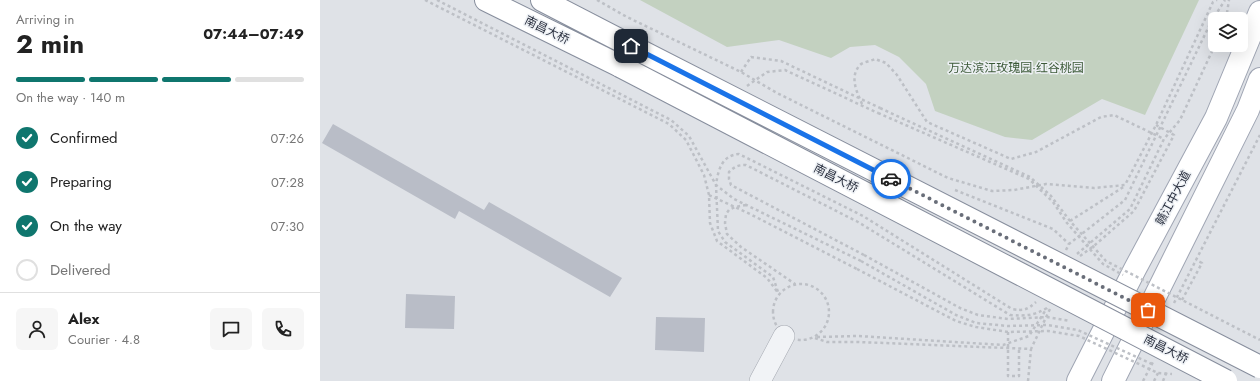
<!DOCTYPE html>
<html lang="en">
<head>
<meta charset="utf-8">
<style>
	body { margin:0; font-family:Jost,"Noto Sans SC",sans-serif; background:#f6f6f6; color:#222; height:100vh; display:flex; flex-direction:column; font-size:15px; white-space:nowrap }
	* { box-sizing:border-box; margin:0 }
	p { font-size:13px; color:#767676 }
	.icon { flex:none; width:22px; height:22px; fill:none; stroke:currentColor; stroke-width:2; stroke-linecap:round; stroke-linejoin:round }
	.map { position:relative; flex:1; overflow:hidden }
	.side { display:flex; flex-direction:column; background:#fff; width:320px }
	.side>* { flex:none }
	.buttons { position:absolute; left:888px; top:12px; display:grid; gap:8px }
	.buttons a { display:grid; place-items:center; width:40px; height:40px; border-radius:6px; background:#fff; box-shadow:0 4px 16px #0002; font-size:20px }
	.pin { position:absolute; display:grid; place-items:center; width:34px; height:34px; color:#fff; margin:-17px; border-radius:8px; box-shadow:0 2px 6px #0006 }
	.courier { position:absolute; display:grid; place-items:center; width:40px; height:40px; margin:-20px; border:3px solid #1a73e8; border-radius:50%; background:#fff; color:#222; box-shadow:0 1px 5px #0007 }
	.head em { font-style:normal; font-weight:700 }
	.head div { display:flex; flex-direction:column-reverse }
	.head { display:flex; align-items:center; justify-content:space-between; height:68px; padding:0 16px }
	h1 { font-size:26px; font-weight:700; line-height:30px }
	.bar { display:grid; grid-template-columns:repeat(4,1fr); gap:6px 4px; align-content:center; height:48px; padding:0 16px }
	.bar i { height:5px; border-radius:3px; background:#e0e0e0 }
	.bar .on { background:#0f766e }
	.bar p { grid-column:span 4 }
	.line { display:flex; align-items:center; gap:10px; padding:0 16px; border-top:1px solid #e0e0e0 }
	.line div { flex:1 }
	.round { display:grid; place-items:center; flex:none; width:42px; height:42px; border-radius:6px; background:#f6f6f6 }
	ol { padding:0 16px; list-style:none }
	li { display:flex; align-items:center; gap:12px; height:44px }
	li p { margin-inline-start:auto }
	li .icon { padding:4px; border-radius:50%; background:#0f766e; color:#fff; stroke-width:4 }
	li:last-child { color:#767676 }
	li i { width:22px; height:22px; border:2px solid #e0e0e0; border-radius:50% }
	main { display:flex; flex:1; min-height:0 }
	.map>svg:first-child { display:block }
	.green { fill:#c3d1c0 }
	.building { fill:#b9bdc7 }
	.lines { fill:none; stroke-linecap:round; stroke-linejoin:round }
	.minor-casing { stroke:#a5a9b1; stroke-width:22 }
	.major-casing { stroke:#9fa5b3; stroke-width:24 }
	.highway-casing { stroke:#878e9d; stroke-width:24 }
	.path { stroke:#bdc0c6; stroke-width:2.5; stroke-dasharray:3 3; stroke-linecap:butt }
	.minor { stroke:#f1f3f6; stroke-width:21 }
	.major { stroke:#fff; stroke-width:22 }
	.highway { stroke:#fff; stroke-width:22 }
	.highway-bridge-casing { stroke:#878e9d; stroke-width:24; stroke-linecap:butt }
	.path-bridge { stroke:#bdc0c6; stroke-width:2.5; stroke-dasharray:3 3; stroke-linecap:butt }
	.highway-bridge { stroke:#fff; stroke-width:22 }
	.done { stroke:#696e79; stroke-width:4; stroke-dasharray:0 7.2 }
	.route { stroke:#1a73e8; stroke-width:5 }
	.labels { text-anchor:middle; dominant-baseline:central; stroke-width:3; stroke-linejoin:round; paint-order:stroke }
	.street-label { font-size:12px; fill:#292f3e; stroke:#eef1f5 }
	.park-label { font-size:12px; fill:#3b5937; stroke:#eef1f5 }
</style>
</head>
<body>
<main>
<section class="side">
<div class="head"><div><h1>2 min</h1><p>Arriving in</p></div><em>07:44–07:49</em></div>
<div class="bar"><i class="on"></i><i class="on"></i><i class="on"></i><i></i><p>On the way · 140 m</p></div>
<ol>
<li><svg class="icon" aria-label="check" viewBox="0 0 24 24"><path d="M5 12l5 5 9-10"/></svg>Confirmed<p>07:26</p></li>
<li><svg class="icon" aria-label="check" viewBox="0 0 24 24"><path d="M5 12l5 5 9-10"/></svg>Preparing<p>07:28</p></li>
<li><svg class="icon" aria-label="check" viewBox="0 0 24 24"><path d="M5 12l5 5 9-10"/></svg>On the way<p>07:30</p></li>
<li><i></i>Delivered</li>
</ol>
<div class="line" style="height:72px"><a class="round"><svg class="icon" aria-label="person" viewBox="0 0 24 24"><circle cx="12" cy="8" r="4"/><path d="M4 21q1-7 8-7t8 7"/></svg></a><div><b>Alex</b><p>Courier · 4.8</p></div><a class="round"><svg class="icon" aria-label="chat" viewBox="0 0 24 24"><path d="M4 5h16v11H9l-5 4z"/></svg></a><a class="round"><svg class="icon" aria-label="phone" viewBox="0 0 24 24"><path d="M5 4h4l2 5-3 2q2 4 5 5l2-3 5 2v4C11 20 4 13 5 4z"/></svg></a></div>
</section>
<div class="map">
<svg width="940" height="381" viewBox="0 0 940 381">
	<rect width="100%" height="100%" fill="#dfe2e7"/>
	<path class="green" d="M320,0h559l-54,115 -43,-16 -70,41 -27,-3 -70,-26 -9,-27 -27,-27 -24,-12 -25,2 -19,11 -52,-18 -52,7z"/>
	<path class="building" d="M13,124l151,86 5,-8 133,76 -12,19 -151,-86 -4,8 -133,-76z
		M86,294l49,2 -1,33 -49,-1z
		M336,317l49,1 -1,34 -49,-2z"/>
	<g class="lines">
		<defs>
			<path id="minor" d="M440,381l24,-45"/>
			<path id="major" d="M758,381l57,-112 81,-151 44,-106
				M793,381l135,-271 12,-31"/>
			<path id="highway" d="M166,0l134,66
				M222,0l89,46"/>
		</defs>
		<use href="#minor" class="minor-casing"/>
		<use href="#major" class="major-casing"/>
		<use href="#highway" class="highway-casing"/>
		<path class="path" d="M105,0l244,124 17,16 18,35 5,20 1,28 7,18 50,37 12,16
			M117,0l234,120 18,16 27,49 2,46 7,11 48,35 5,15
			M277,0l30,17 114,55 36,21 171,85 44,13 22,-1 32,-6 48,4 31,-3 31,-60 57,-123 4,-2
			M906,19l3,-19
			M421,72l10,-15 30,4 99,47
			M427,86l20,-14 18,-2 93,43
			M542,104c-5,-12 -13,-27 -2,-39 3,-3 11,-4 15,-6l11,4 11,12 30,47 84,37 25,-7 65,-35 13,-2 50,24
			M635,190l98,39 16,15
			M389,195l43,20 105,54
			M426,205l-11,2 -6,3 -3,4 -1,9 2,11 14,13 54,37
			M750,221l55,-35
			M746,250l3,-6 56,-44 86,-178 14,-22
			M757,254l53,-45 34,-70 16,-19 35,-75
			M544,255l-133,-70 -2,-6v-7c6,-6 10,-7 17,-7l112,57 152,93c16,1 23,1 37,-7
			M760,256l15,-11 39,-34 40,-76 -18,-10
			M541,261l-127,-62 -18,-14c2,-15 6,-30 23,-31l124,62 149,93c12,2 15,1 24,-7
			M453 312a28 28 0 1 1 56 0a28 28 0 1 1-56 0Z
			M862,300l20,-37 -6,-3
			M854,303l86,-168
			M497,337l41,-1 145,9 26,-9 18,-28
			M495,338l12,4h32l172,7 19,-40
			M708,381l3,-32
			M823,381l10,-19
			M834,381l4,-8
			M843,381l4,-10"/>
		<use href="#minor" class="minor"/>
		<use href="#major" class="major"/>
		<use href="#highway" class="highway"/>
		<defs>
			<path id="highway-bridge" d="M311,46l629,321
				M300,66l606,315"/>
		</defs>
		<use href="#highway-bridge" class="highway-bridge-casing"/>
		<path class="path-bridge" d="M560,108l150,69 21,19 19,25 36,40 154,79
			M558,113l151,66 24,23 14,21 36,41 20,11
			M544,255l96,53 18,7 30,4 39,-2 23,4
			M541,261l95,54 20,8 32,3 39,-1 31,5 76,35
			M537,269l99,52 20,6 32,5 40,-1 31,5 79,37 14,1
			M688,332v44h11v-28"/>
		<use href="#highway-bridge" class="highway-bridge"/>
	</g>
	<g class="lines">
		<path class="done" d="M571,179l257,131"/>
		<path class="route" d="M311,46l260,133"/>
	</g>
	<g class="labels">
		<g class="street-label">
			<text transform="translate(227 30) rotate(26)">南昌大桥</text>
			<text transform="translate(516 178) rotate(27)">南昌大桥</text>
			<text transform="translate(853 198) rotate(-62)">赣江中大道</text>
			<text transform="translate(846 349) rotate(27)">南昌大桥</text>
		</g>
		<g class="park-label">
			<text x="696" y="68">万达滨江玫瑰园·红谷桃园</text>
		</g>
	</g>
</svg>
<div class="buttons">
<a><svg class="icon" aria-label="layers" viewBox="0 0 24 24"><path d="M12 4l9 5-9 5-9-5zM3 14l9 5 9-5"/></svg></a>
</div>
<div class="pin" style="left:828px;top:310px;background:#ea580c"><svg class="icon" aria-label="bag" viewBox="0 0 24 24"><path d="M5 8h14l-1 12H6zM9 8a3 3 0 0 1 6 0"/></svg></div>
<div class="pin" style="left:311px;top:46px;background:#1f2937"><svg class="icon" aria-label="home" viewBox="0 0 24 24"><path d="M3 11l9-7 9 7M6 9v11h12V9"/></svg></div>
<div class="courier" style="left:571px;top:179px"><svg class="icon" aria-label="car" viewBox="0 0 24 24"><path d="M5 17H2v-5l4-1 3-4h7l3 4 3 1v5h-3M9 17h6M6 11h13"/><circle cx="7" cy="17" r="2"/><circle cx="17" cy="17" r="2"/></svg></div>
</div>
</main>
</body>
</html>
